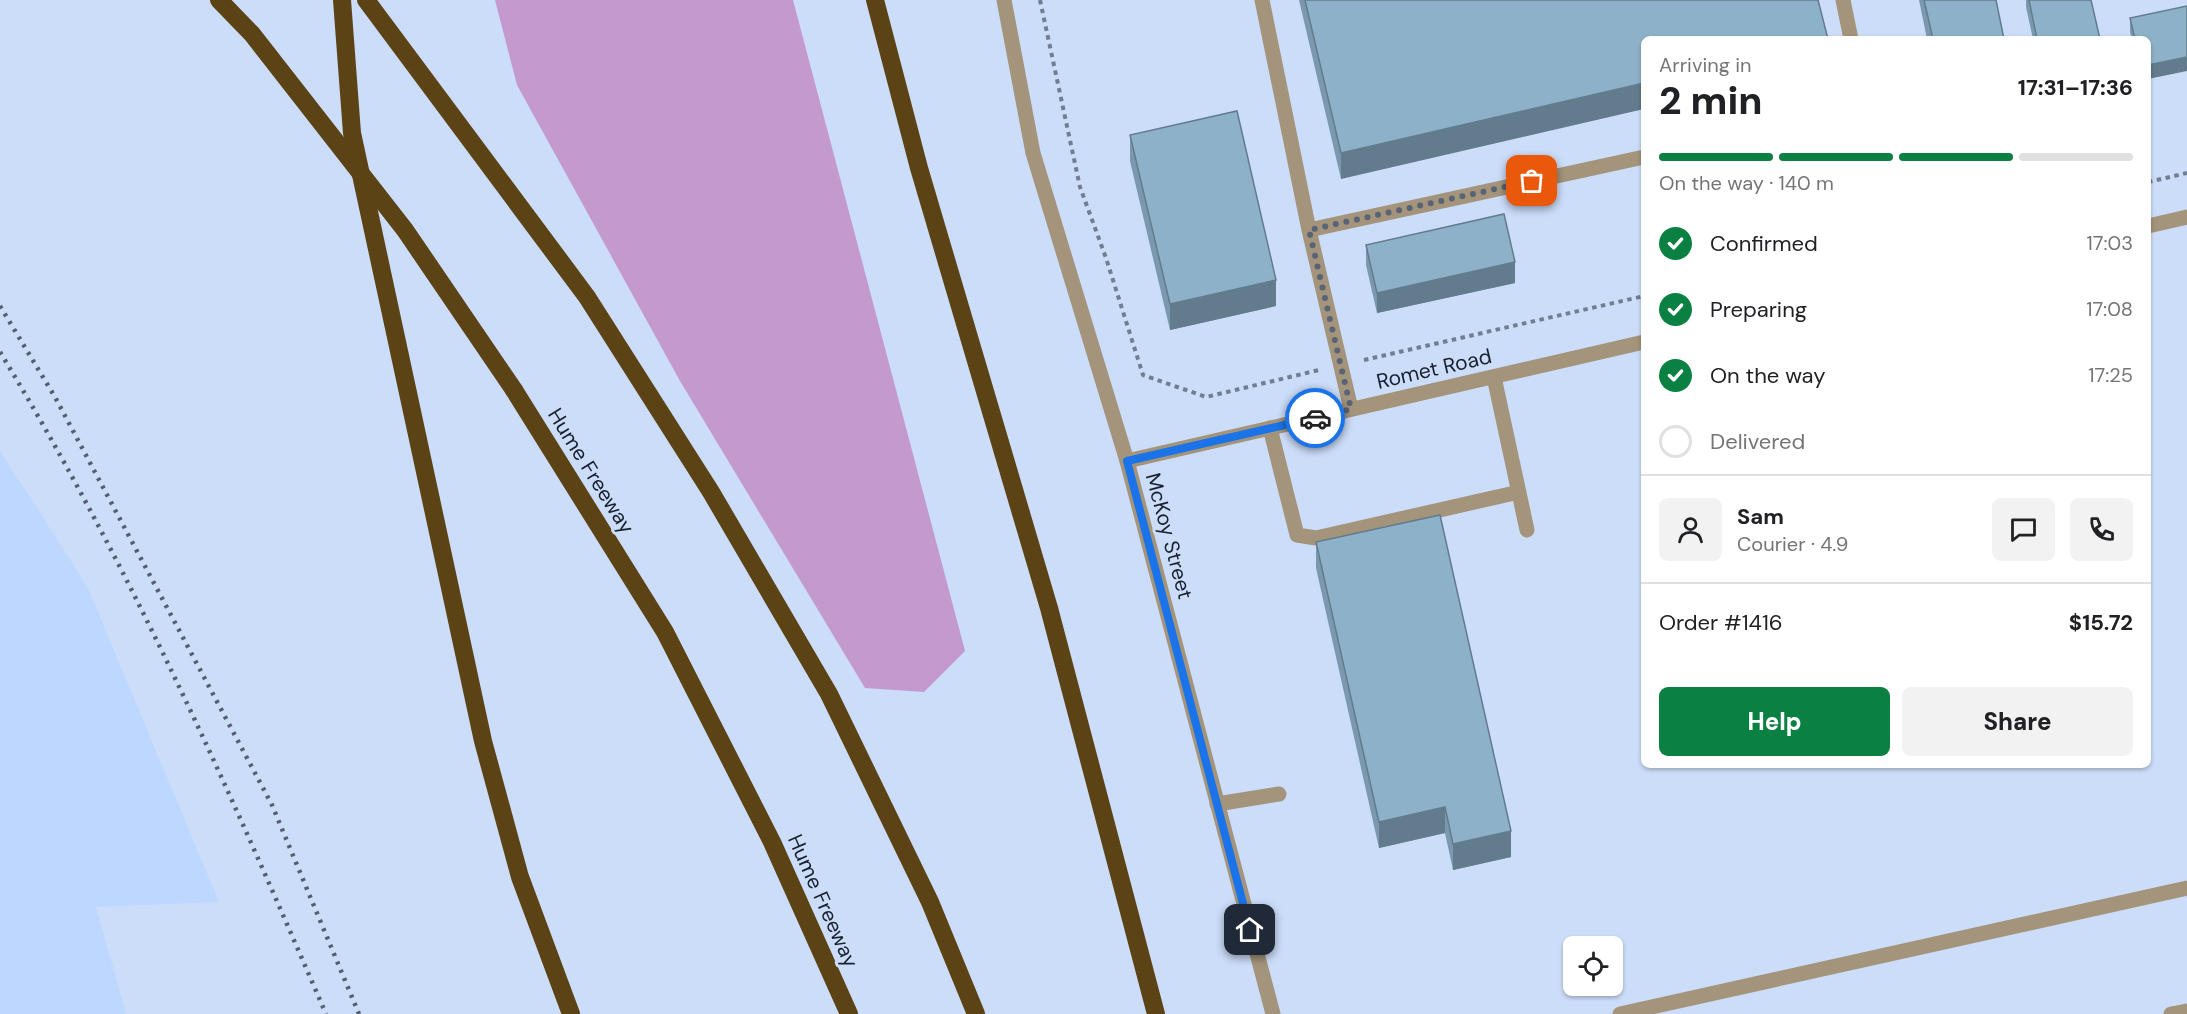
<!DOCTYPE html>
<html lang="en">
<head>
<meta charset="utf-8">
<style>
	body { margin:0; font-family:"DM Sans",sans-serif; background:#f2f2f2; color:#202124; height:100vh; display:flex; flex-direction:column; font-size:22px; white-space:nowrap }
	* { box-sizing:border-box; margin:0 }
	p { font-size:20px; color:#757577 }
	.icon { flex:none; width:33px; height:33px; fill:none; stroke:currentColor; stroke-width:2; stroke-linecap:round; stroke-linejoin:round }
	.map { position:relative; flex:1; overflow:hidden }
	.side { position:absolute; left:1641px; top:36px; width:510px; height:732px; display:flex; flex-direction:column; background:#fff; border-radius:9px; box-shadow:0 2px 4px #0004 }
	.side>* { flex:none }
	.controls { position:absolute; left:1563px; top:936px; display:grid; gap:12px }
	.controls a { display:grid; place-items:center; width:60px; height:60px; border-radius:9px; background:#fff; box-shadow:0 2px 4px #0004; font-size:30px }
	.pin { position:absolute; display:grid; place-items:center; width:51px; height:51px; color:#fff; margin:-26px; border-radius:12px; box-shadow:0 3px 9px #0006 }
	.courier { position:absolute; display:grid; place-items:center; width:60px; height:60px; margin:-30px; border:4px solid #1a73e8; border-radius:50%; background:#fff; color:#222; box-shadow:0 2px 8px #0007 }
	.overview em { font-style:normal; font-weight:800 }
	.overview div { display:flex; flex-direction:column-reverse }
	.overview { display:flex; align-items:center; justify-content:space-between; height:102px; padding:0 18px }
	h1 { font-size:39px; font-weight:800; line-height:45px }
	.bar { display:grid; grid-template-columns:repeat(4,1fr); gap:9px 6px; align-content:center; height:72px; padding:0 18px }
	.bar i { height:8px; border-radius:4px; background:#e0e0e0 }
	.bar .active { background:#0b8043 }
	.bar p { grid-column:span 4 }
	.line { display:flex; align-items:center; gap:15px; padding:0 18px; border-top:2px solid #e0e0e0 }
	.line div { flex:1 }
	.round { display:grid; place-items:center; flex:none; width:63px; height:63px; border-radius:9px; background:#f2f2f2 }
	ol { padding:0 18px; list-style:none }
	li { display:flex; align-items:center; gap:18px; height:66px }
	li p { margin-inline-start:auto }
	li .icon { padding:6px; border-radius:50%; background:#0b8043; color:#fff; stroke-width:4 }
	li:last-child { color:#757577 }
	li i { width:33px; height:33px; border:3px solid #e0e0e0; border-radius:50% }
	.cta { display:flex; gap:12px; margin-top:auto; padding:12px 18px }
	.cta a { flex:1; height:69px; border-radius:9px; background:#0b8043; color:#fff; font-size:24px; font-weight:800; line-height:69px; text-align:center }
	.cta a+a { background:#f2f2f2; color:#202124 }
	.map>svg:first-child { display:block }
	.built { fill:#bdd7ff }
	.forest { fill:#c399ce }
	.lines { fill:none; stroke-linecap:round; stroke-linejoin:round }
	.path { stroke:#717d91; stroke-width:4; stroke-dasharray:4.5 4.5; stroke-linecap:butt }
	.service { stroke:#a3947b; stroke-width:15 }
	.minor { stroke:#a3947b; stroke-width:15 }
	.tertiary { stroke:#a3947b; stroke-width:15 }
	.motorway { stroke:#5c4316; stroke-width:18 }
	.rail { stroke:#535e6f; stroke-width:4.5; stroke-dasharray:3 6; stroke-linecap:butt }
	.motorway-bridge { stroke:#5c4316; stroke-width:18 }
	.wall { fill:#7a98ae }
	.shaded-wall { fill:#637c8d }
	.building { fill:#8eb1ca; stroke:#637c8d; stroke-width:1.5 }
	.done { stroke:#586375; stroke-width:6; stroke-dasharray:0 10.8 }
	.route { stroke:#1a73e8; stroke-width:8 }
	.labels { text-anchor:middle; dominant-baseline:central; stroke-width:6; stroke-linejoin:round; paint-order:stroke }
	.street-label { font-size:21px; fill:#19212e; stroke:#ccddf9 }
</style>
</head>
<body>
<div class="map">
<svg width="2187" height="1014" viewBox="0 0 2187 1014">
	<rect width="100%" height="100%" fill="#ccddf9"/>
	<path class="built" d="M0,451l87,135 132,316 -123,5 30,107h-126z"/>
	<path class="forest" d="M495,0h298l172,651 -41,41 -59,-4 -185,-307 -163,-296z"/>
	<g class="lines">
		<path class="path" d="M1040,0l40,187 26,71 37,117 63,22 113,-27
			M2148,182l39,-9
			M1364,360l280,-64"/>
		<path class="service" d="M1262,0l47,230
			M1843,0l8,39
			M1494,377l33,153
			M1351,409l-42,-179 335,-73
			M1270,428l27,107 19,3 203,-46
			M1217,804l62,-10
			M1620,1014l567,-126
			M2171,1014l16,-3"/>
		<path class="minor" d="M2148,226l39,-9
			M1127,461l517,-119"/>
		<path class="tertiary" d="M1004,0l29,153 94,308 146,553"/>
		<path class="motorway" d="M342,0l10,133 131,608 37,136 51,137
			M366,0l221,297 124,195 118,202 101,208 46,112
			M875,0l44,168 130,440 107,406
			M514,390l151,242 107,210 77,172"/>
		<path class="rail" d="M0,306l55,91 217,408 87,209
			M0,352c128,210 229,437 326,662"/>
		<path class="motorway-bridge" d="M219,0l33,34 153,196 109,160"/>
	</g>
	<path class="wall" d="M1299,0h519l-477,179z
		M1919,0h77l8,39h-77z
		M2026,0h65l9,39h-67l-7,-32z
		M2130,18l18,21h-16l-2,-7z
		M1130,135l146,171 -106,24 -40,-169z
		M1366,245l149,38 -138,30 -11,-48z
		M1316,542l195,315 -58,13 -8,-37 -66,15 -63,-280z"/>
	<path class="shaded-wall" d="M2187,57v14l-39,8v-14z
		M1644,83v26l-303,70v-26z
		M1515,262v21l-138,30v-20z
		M1276,280v26l-106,24v-26z
		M1445,807v26l-66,15v-26z
		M1511,831v26l-58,13v-26z"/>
	<path class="building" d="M1305,0h513l10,39h-184v44l-303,70z
		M1924,0h72l8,39h-71z
		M2029,0h62l9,39h-63z
		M2187,6v51l-39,8v-26h-13l-5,-21z
		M1237,111l39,169 -106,24 -40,-169z
		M1504,214l11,48 -138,31 -11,-48z
		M1440,515l71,316 -58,13 -8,-37 -66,15 -63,-280z"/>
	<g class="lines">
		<path class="done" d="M1315,418l36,-9 -42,-179 223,-49"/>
		<path class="route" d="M1250,930l-123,-469 188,-43"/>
	</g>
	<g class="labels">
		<g class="street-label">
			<text transform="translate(1434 369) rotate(-13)">Romet Road</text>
			<text transform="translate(591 471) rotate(58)">Hume Freeway</text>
			<text transform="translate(1169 536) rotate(75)">McKoy Street</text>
			<text transform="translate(823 901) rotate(66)">Hume Freeway</text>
		</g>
	</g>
</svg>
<div class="controls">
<a><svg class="icon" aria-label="locate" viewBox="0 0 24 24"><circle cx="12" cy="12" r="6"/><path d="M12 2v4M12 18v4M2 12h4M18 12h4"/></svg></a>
</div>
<div class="pin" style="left:1532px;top:181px;background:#ea580c"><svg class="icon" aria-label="bag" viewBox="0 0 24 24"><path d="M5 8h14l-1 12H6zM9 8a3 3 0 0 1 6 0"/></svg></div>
<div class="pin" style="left:1250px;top:930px;background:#1f2937"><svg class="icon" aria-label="home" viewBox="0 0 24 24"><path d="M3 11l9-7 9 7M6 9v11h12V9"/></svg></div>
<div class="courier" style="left:1315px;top:418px"><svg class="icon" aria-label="car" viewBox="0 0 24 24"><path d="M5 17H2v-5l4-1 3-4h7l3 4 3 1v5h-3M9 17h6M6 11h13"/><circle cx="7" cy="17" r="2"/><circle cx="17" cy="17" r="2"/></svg></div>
<section class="side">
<div class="overview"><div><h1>2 min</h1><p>Arriving in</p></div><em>17:31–17:36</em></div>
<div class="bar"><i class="active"></i><i class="active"></i><i class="active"></i><i></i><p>On the way · 140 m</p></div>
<ol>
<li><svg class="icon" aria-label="check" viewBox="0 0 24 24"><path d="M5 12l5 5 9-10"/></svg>Confirmed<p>17:03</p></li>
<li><svg class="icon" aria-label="check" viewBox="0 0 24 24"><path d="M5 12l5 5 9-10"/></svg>Preparing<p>17:08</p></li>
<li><svg class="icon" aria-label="check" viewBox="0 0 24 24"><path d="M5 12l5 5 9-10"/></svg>On the way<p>17:25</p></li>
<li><i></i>Delivered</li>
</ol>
<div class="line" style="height:108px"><a class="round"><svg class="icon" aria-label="person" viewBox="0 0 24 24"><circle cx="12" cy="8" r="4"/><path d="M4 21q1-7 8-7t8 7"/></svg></a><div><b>Sam</b><p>Courier · 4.9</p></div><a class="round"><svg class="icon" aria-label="chat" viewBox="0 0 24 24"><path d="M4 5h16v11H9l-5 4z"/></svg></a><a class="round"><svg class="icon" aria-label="phone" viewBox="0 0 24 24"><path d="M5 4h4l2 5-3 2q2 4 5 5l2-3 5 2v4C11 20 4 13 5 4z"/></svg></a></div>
<div class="line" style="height:78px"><div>Order #1416</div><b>$15.72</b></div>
<div class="cta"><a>Help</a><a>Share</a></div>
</section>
</div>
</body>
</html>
